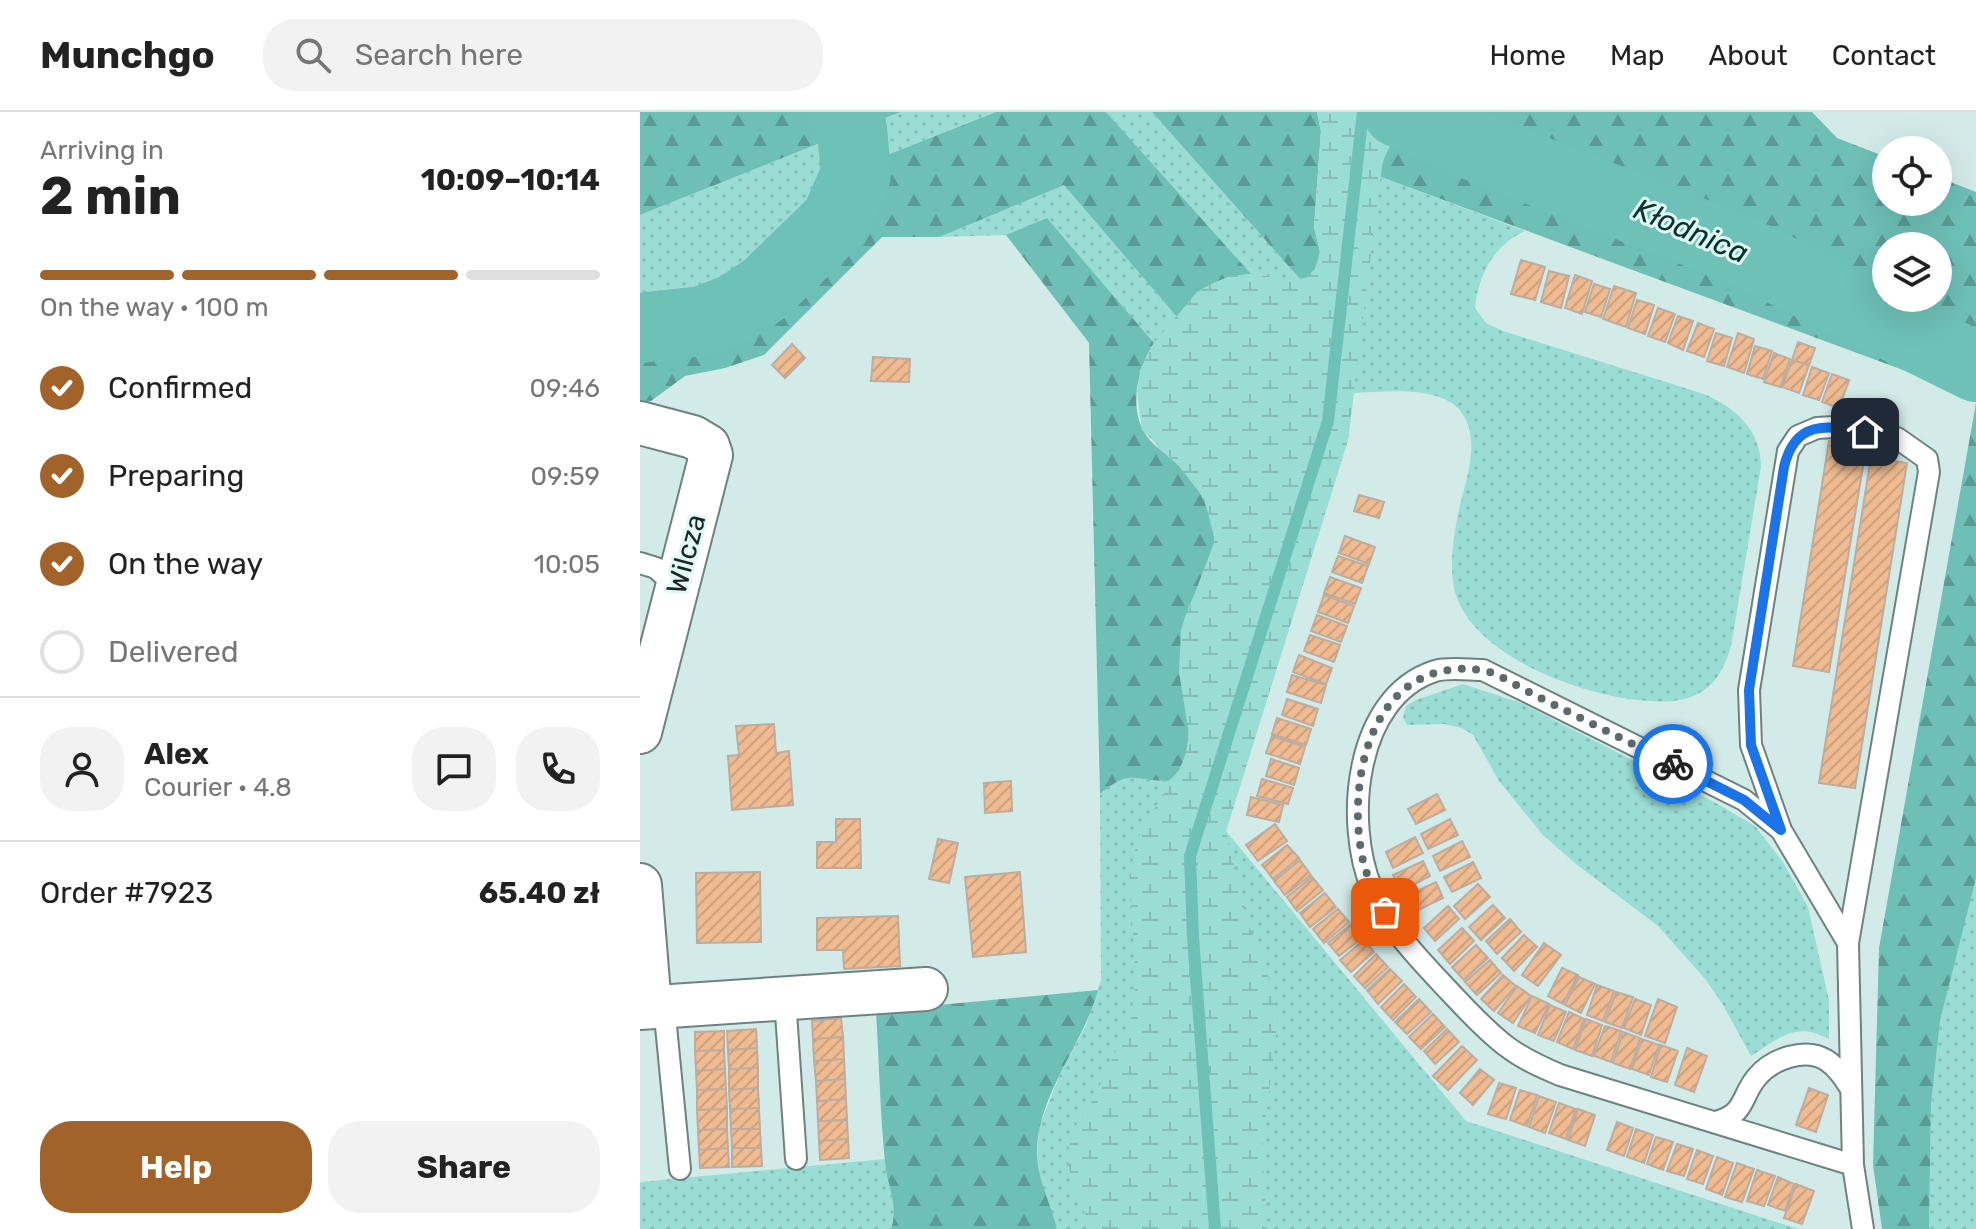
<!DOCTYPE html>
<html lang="en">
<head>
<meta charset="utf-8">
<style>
	body { margin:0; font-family:Rubik,sans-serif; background:#f2f2f2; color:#222; height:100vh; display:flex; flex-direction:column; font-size:30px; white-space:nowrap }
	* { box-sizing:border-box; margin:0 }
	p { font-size:26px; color:#767676 }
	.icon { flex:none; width:44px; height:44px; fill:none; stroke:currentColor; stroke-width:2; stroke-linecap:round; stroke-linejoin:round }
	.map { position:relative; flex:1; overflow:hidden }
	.sheet { display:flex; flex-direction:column; background:#fff; width:640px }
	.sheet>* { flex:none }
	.fabs { position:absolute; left:1232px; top:24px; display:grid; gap:16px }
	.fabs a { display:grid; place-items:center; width:80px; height:80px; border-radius:50%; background:#fff; box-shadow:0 8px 32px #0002; font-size:40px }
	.pin { position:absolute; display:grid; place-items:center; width:68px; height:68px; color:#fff; margin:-34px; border-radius:16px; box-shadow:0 4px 12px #0006 }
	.courier { position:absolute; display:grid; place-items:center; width:80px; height:80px; margin:-40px; border:6px solid #1a73e8; border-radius:50%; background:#fff; color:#222; box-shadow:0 2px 10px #0007 }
	.summary em { font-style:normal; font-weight:700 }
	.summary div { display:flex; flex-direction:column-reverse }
	.summary { display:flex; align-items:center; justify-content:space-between; height:136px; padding:0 40px }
	h1 { font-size:52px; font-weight:700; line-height:60px }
	.bar { display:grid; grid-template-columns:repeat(4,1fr); gap:12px 8px; align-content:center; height:96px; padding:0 40px }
	.bar i { height:10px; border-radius:6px; background:#e0e0e0 }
	.bar .current { background:#a2632b }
	.bar p { grid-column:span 4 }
	.line { display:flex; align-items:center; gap:20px; padding:0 40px; border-top:2px solid #e0e0e0 }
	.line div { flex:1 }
	.round { display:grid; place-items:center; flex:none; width:84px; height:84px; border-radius:32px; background:#f2f2f2 }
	ol { padding:0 40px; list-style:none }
	li { display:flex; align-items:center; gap:24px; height:88px }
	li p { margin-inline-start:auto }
	li .icon { padding:8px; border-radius:50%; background:#a2632b; color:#fff; stroke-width:4 }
	li:last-child { color:#767676 }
	li i { width:44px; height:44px; border:4px solid #e0e0e0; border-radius:50% }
	.primary-button { display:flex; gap:16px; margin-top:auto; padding:16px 40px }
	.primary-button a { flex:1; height:92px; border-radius:32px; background:#a2632b; color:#fff; font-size:32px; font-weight:700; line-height:92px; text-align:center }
	.primary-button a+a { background:#f2f2f2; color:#222 }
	header { display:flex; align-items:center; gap:48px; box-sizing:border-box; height:112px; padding:0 40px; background:#fff; border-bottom:2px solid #e0e0e0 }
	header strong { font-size:38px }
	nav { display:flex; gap:44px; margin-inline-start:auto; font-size:28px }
	.search { width:560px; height:72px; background:#f2f2f2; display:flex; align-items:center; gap:20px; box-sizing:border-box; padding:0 28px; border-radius:32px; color:#767676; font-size:30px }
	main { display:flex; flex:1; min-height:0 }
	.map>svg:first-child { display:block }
	.green { fill:url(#green-dots) }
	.forest { fill:url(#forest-firs); fill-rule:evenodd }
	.wetland { fill:url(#wetland-marsh) }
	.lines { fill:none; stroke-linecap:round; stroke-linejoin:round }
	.stream { stroke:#6ec1b7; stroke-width:12 }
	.river { stroke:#6ec1b7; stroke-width:70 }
	.building { fill:url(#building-hatch); stroke:#bdaca0; stroke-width:2 }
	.lane-casing { stroke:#6d837f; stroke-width:24 }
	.street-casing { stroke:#6d837f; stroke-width:46 }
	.lane { stroke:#fff; stroke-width:20 }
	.street { stroke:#fff; stroke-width:42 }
	.done { stroke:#5c6a69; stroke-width:8; stroke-dasharray:0 14.4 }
	.route { stroke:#1a73e8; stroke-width:10 }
	.labels { text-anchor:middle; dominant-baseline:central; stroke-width:6; stroke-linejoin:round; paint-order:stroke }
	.street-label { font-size:28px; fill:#1c2524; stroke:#e0f9f5 }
	.water-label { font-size:30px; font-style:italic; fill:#09332f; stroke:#e0f9f5 }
</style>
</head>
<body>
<header>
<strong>Munchgo</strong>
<div class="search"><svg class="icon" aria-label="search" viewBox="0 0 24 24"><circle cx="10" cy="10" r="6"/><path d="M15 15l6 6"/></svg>Search here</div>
<nav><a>Home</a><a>Map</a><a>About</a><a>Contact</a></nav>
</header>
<main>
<section class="sheet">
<div class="summary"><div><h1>2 min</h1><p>Arriving in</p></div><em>10:09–10:14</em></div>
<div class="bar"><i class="current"></i><i class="current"></i><i class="current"></i><i></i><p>On the way · 100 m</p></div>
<ol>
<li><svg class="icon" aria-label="check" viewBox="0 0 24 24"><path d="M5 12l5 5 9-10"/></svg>Confirmed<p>09:46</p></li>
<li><svg class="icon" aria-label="check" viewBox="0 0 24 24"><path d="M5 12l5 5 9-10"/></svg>Preparing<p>09:59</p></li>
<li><svg class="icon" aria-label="check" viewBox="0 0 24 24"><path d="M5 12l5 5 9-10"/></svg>On the way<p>10:05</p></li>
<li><i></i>Delivered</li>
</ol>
<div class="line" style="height:144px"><a class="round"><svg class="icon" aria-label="person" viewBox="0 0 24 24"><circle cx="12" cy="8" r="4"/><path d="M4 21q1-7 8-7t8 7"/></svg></a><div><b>Alex</b><p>Courier · 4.8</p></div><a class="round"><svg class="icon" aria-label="chat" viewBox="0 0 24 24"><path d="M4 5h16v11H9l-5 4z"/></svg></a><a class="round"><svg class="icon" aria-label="phone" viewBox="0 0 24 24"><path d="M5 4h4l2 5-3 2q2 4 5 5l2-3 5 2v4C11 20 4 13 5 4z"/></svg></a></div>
<div class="line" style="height:104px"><div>Order #7923</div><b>65.40 zł</b></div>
<div class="primary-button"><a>Help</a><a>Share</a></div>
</section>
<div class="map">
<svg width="1336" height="1117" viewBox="0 0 1336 1117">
	<defs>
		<pattern id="green-dots" width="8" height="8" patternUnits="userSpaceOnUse" patternTransform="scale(2)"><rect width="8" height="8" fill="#9addd4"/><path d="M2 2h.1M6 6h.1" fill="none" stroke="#84beb6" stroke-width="1.8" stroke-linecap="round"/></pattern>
		<pattern id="forest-firs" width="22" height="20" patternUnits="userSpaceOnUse" patternTransform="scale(2)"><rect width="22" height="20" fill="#6ec0b7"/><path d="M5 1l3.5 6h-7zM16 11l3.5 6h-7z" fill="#5a9c95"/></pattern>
		<pattern id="wetland-marsh" width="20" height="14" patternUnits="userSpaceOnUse" patternTransform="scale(2)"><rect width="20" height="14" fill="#9addd4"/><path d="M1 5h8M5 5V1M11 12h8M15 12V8" fill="none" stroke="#84beb6"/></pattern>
		<pattern id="building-hatch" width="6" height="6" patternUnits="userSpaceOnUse" patternTransform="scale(2)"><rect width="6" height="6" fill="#f0bb91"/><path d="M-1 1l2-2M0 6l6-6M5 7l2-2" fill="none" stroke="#cda17d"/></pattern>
	</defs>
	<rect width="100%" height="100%" fill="#d3ebe8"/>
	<path class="green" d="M261,0h95l-137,54 -3,-37z
		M466,0h46l148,167 88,-167 23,10 -9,9 -21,46 144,54c-32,15 -46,43 -50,77l11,15 17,8 201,63c32,14 57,36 57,73l-29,174c-7,32 -22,56 -59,60 -66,6 -210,-41 -220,-119 -3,-22 1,-50 6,-72 6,-29 20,-62 7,-90 -16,-37 -80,-28 -112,-27l-6,47 -122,391 240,290 332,108h-741l-15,-42 -5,-29 2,-31 22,-55 25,-47 15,-45 -1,-186c31,-26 32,-13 68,-13l-14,-438 -107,-125 -41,17 -67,2 121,-57 190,94z
		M210,19l3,43 -19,45 -71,69 -29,19 -32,11 -58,9 -4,-2v-110z
		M823,572l58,19 195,100 39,23 28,36 25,45 21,93v39c-34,-18 -49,-1 -78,17l-28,-51 -17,-25 -48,-54 -82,-62 -33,-29 -44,-54 -26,-46 -11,-7 -18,-4 -37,1 -4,-8 3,-11 10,-6z
		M1336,760v357h-47l2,-125 9,-83z
		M245,1047c3,25 14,44 6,70h-251v-47z"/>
	<path class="forest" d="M0,0h199l11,19 -210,84z
		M207,0h54l-45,17z
		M356,0h110l145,162c-38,3 -51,15 -73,44l-114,-133 -125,52h-57l-118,118 -39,13 -40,8 -34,25 -11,1v-70c26,5 71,-9 95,-20 28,-13 82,-65 101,-90 10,-12 23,-40 23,-56z
		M512,0h165l4,19 -7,96 6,25 -5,17 -9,9 -6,1z
		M767,0h405l25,26 49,19v45h52v-25l38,15v170l-229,-112 -262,-103zM1246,134h52v52h-52z
		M771,10l331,134 234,115v26l-595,-220c1,-25 13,-38 30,-55z
		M407,106l107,125c-15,23 -25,60 -11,87 7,14 23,24 34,34 20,19 36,47 37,75 2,26 -29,63 -32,91 -6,42 26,124 -14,151 -36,0 -37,-13 -68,13l-11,-451 -83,-108z
		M1336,291v475l-36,143 -9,83 -2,125h-47l-9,-64 6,-217z
		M458,878c-15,56 -63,107 -61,167 2,26 14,48 20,72h-166c8,-25 -4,-43 -6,-67 -5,-50 -6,-101 -9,-151z"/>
	<path class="wetland" d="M677,0h71l23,10 -23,24 -6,17 -34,277 -122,391 21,93 16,30 15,63 -16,133 5,79h-174l-22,-43 -3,-36 9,-26 16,-24 38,-82 4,-30v-23l-6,-86 8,-37 8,-20 33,-48 8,-21 3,-19 -10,-62 2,-42 34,-90 -11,-42 -26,-33 -36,-35 -5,-37 3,-23 14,-27 43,-51 14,-8 20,-8 20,-2 42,6 13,-2 9,-9 5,-17 -6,-25 7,-96z"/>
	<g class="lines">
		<path class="stream" d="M575,1117l-22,-292 -3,-81 138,-435 35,-309"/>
		<path class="river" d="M758,0l91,40 251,98 236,117
			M0,216l63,-7 31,-12 31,-20 71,-69 20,-46 -4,-45 -9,-17"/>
	</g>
	<path class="building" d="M881,148l24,7 -10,33 -24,-6z
		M909,159l20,5 -8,32 -20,-6z
		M935,163l17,6 -10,33 -17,-6z
		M954,172l16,5 -9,28 -16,-5z
		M974,174l22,7 -10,34 -23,-8z
		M997,188l17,5 -9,29 -17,-6z
		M1018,196l17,6 -10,28 -17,-6z
		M1038,204l15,5 -10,29 -15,-7z
		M1058,211l16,6 -10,28 -17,-6z
		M1076,221l16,5 -8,28 -17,-5z
		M1098,221l16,6 -10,34 -17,-6z
		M1158,230l17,6 -6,17 -17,-5z
		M152,232l13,14 -20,20 -13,-13z
		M1115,234l17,5 -9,28 -16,-5z
		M1134,241l16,6 -10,28 -16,-5z
		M233,245l37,2 -1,23 -38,-1z
		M1152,248l17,5 -10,28 -17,-6z
		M1172,255l17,6 -10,27 -16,-5z
		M1192,262l17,6 -10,28 -17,-6z
		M1189,329l37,7 -37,224 -36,-6z
		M1231,345l36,6 -52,325 -36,-5z
		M719,383l25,7 -5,16 -25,-7z
		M705,424l30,11 -6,17 -30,-11z
		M698,444l30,10 -6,17 -30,-11z
		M690,465l31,11 -6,16 -31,-11z
		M684,483l30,11 -6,17 -30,-11z
		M677,503l30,11 -6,16 -30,-11z
		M670,523l30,10 -6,17 -30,-11z
		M659,543l33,13 -6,16 -33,-12z
		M652,563l34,10 -5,18 -34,-11z
		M647,587l31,10 -5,17 -31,-11z
		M637,606l34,11 -5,16 -34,-11z
		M134,612l2,29 13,-2 4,54 -61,5 -4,-54 11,-1 -3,-29z
		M632,624l33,11 -5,17 -34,-11z
		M631,647l28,9 -5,17 -28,-9z
		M622,667l31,9 -5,16 -31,-8z
		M371,669l1,30 -27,2 -1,-30z
		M797,682l8,16 -29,14 -8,-15z
		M611,685l32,8 -4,17 -32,-7z
		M196,707h24l1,49h-44v-26h19z
		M810,707l8,16 -30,14 -7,-15z
		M635,712l12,17 -29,20 -12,-16z
		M775,725l8,16 -30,15 -7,-16z
		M298,727l20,4 -9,40 -20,-4z
		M822,729l8,16 -30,14 -7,-15z
		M647,733l12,13 -26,21 -11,-14z
		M660,748l11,15 -26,20 -11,-14z
		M783,749l7,15 -29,15 -8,-16z
		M833,750l8,16 -29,14 -8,-15z
		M120,760l1,70 -64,1 -1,-70z
		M380,760l6,80 -53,5 -8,-80z
		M672,765l11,13 -26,21 -10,-14z
		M796,770l7,16 -29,14 -8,-16z
		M838,772l12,13 -25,22 -11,-13z
		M685,781l11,14 -26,20 -10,-14z
		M853,793l12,13 -24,22 -12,-13z
		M808,794l11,13 -24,22 -11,-13z
		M698,797l11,13 -25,21 -11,-14z
		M258,804l2,50 -56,3 -1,-19h-26v-32z
		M870,807l11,13 -24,22 -11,-13z
		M711,812l11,14 -23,18 -11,-13z
		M822,816l12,13 -24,23 -12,-14z
		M884,823l13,12 -23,24 -12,-13z
		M724,828l10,12 -23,20 -11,-12z
		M904,831l17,12 -23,31 -16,-11z
		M836,833l12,13 -24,22 -12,-13z
		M736,842l12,13 -23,21 -11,-12z
		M850,848l11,13 -24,22 -12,-13z
		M922,856l16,7 -15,29 -15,-8z
		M750,857l12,12 -24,23 -11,-14z
		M863,863l13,11 -22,25 -13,-12z
		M939,865l16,7 -14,29 -16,-8z
		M764,872l12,13 -23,23 -12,-13z
		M957,873l17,6 -11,30 -16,-6z
		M877,874l14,10 -18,27 -15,-10z
		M976,880l17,5 -11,31 -17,-6z
		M892,884l17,8 -14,29 -17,-7z
		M779,887l12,13 -24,22 -12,-12z
		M995,887l16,6 -10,30 -17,-7z
		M1018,887l19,8 -12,36 -20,-7z
		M910,893l16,7 -12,29 -16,-6z
		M929,900l15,7 -11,30 -16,-7z
		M793,902l12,13 -24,22 -12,-12z
		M201,906l2,19 -30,2 -1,-18z
		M946,907l16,6 -10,31 -17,-6z
		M965,914l16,5 -10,31 -17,-6z
		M116,917l1,19 -29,2 -1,-19z
		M807,917l12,13 -24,22 -11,-13z
		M84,919v19l-29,1v-19z
		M983,920l17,6 -10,31 -17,-6z
		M203,925l1,22 -30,2 -1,-22z
		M1002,927l17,6 -10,30 -17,-6z
		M1021,933l17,6 -11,31 -16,-5z
		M822,934l15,14 -29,30 -15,-14z
		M117,936l1,20 -29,1 -1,-19z
		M1047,936l20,8 -13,36 -19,-7z
		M84,938l1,19 -29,2 -1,-20z
		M204,947l1,20 -29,2 -2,-20z
		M118,956v20l-29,2v-21z
		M85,957l1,20 -29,1 -1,-19z
		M840,957l14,11 -21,25 -13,-12z
		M205,967l1,20 -29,2 -1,-20z
		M859,971l17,5 -10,31 -18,-5z
		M118,976l1,20 -29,1 -1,-19z
		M1169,976l19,7 -12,37 -20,-7z
		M86,977l1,20 -30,1v-20z
		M880,978l17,5 -10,31 -17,-6z
		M899,984l17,6 -11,31 -16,-6z
		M206,987l1,21 -29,1 -1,-20z
		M919,991l17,6 -10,30 -17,-6z
		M119,996l1,21h-29l-1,-20z
		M87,997v20l-29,1 -1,-20z
		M938,997l17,6 -10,31 -17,-6z
		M207,1008l1,19 -29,2 -1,-20z
		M977,1010l16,6 -9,28 -17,-6z
		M87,1017l1,19 -29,2 -1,-20z
		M91,1017h29l1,19h-29z
		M996,1017l17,6 -9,28 -17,-6z
		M1016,1025l17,5 -10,28 -16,-6z
		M208,1027l1,19 -29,2 -1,-19z
		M1037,1032l16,5 -9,27 -17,-5z
		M88,1036l1,19 -29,1 -1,-18z
		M92,1036h29l1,18 -30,1z
		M1057,1038l16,6 -10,28 -16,-5z
		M1077,1045l16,6 -11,32 -16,-6z
		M1097,1051l17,6 -12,33 -17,-5z
		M1117,1058l18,6 -11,30 -17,-5z
		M1138,1065l16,7 -9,27 -17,-6z
		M1156,1072l18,7 -12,33 -18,-6z"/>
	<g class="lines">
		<defs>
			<path id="lane" d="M0,451l16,5 21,19
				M1141,718l-30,-85 -2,-55 39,-239 10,-15 19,-8 17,-1 63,11 30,21 2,13 -81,471 -67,-113 -37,-30 -261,-130c-14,0 -34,-3 -48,1 -81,26 -91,152 -63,218 18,41 47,70 77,102 18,19 36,39 57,55 17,13 35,21 54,29l293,90 10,64
				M1208,831l5,222
				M145,886l11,161
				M24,894l16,163
				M1076,1010c31,-9 24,-25 41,-45 15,-18 48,-30 69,-17 11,7 18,18 25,29"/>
			<path id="street" d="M0,311l53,14 15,9 3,9 -71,277
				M0,773l10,122
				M0,896l286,-19"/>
		</defs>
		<use href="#lane" class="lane-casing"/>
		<use href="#street" class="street-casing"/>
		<use href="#lane" class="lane"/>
		<use href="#street" class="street"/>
	</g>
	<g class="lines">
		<path class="done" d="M745,800c-10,-18 -19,-36 -23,-56 -16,-83 13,-200 119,-186 16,2 35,16 50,23 47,24 94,47 142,71"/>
		<path class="route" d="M1033,652l71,36 37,30 -30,-85 -2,-55 35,-223c11,-47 42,-42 81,-35"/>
	</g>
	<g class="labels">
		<g class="street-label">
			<text transform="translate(46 442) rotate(-75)">Wilcza</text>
		</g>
		<g class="water-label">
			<text transform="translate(1051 119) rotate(23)">Kłodnica</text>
		</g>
	</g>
</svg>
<div class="fabs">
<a><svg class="icon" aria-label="locate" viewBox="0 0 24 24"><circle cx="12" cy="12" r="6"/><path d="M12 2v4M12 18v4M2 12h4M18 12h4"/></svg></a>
<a><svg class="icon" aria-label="layers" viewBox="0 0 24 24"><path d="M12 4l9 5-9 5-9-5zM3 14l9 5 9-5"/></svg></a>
</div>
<div class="pin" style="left:745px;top:800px;background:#ea580c"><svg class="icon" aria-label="bag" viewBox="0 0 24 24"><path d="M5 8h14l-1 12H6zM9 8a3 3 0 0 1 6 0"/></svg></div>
<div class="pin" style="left:1225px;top:320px;background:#1f2937"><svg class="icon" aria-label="home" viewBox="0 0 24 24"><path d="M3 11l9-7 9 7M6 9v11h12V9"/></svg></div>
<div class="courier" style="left:1033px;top:652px"><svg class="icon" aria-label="bike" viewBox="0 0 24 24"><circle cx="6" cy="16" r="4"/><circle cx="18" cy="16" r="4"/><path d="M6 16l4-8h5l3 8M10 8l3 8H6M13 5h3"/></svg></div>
</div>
</main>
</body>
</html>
